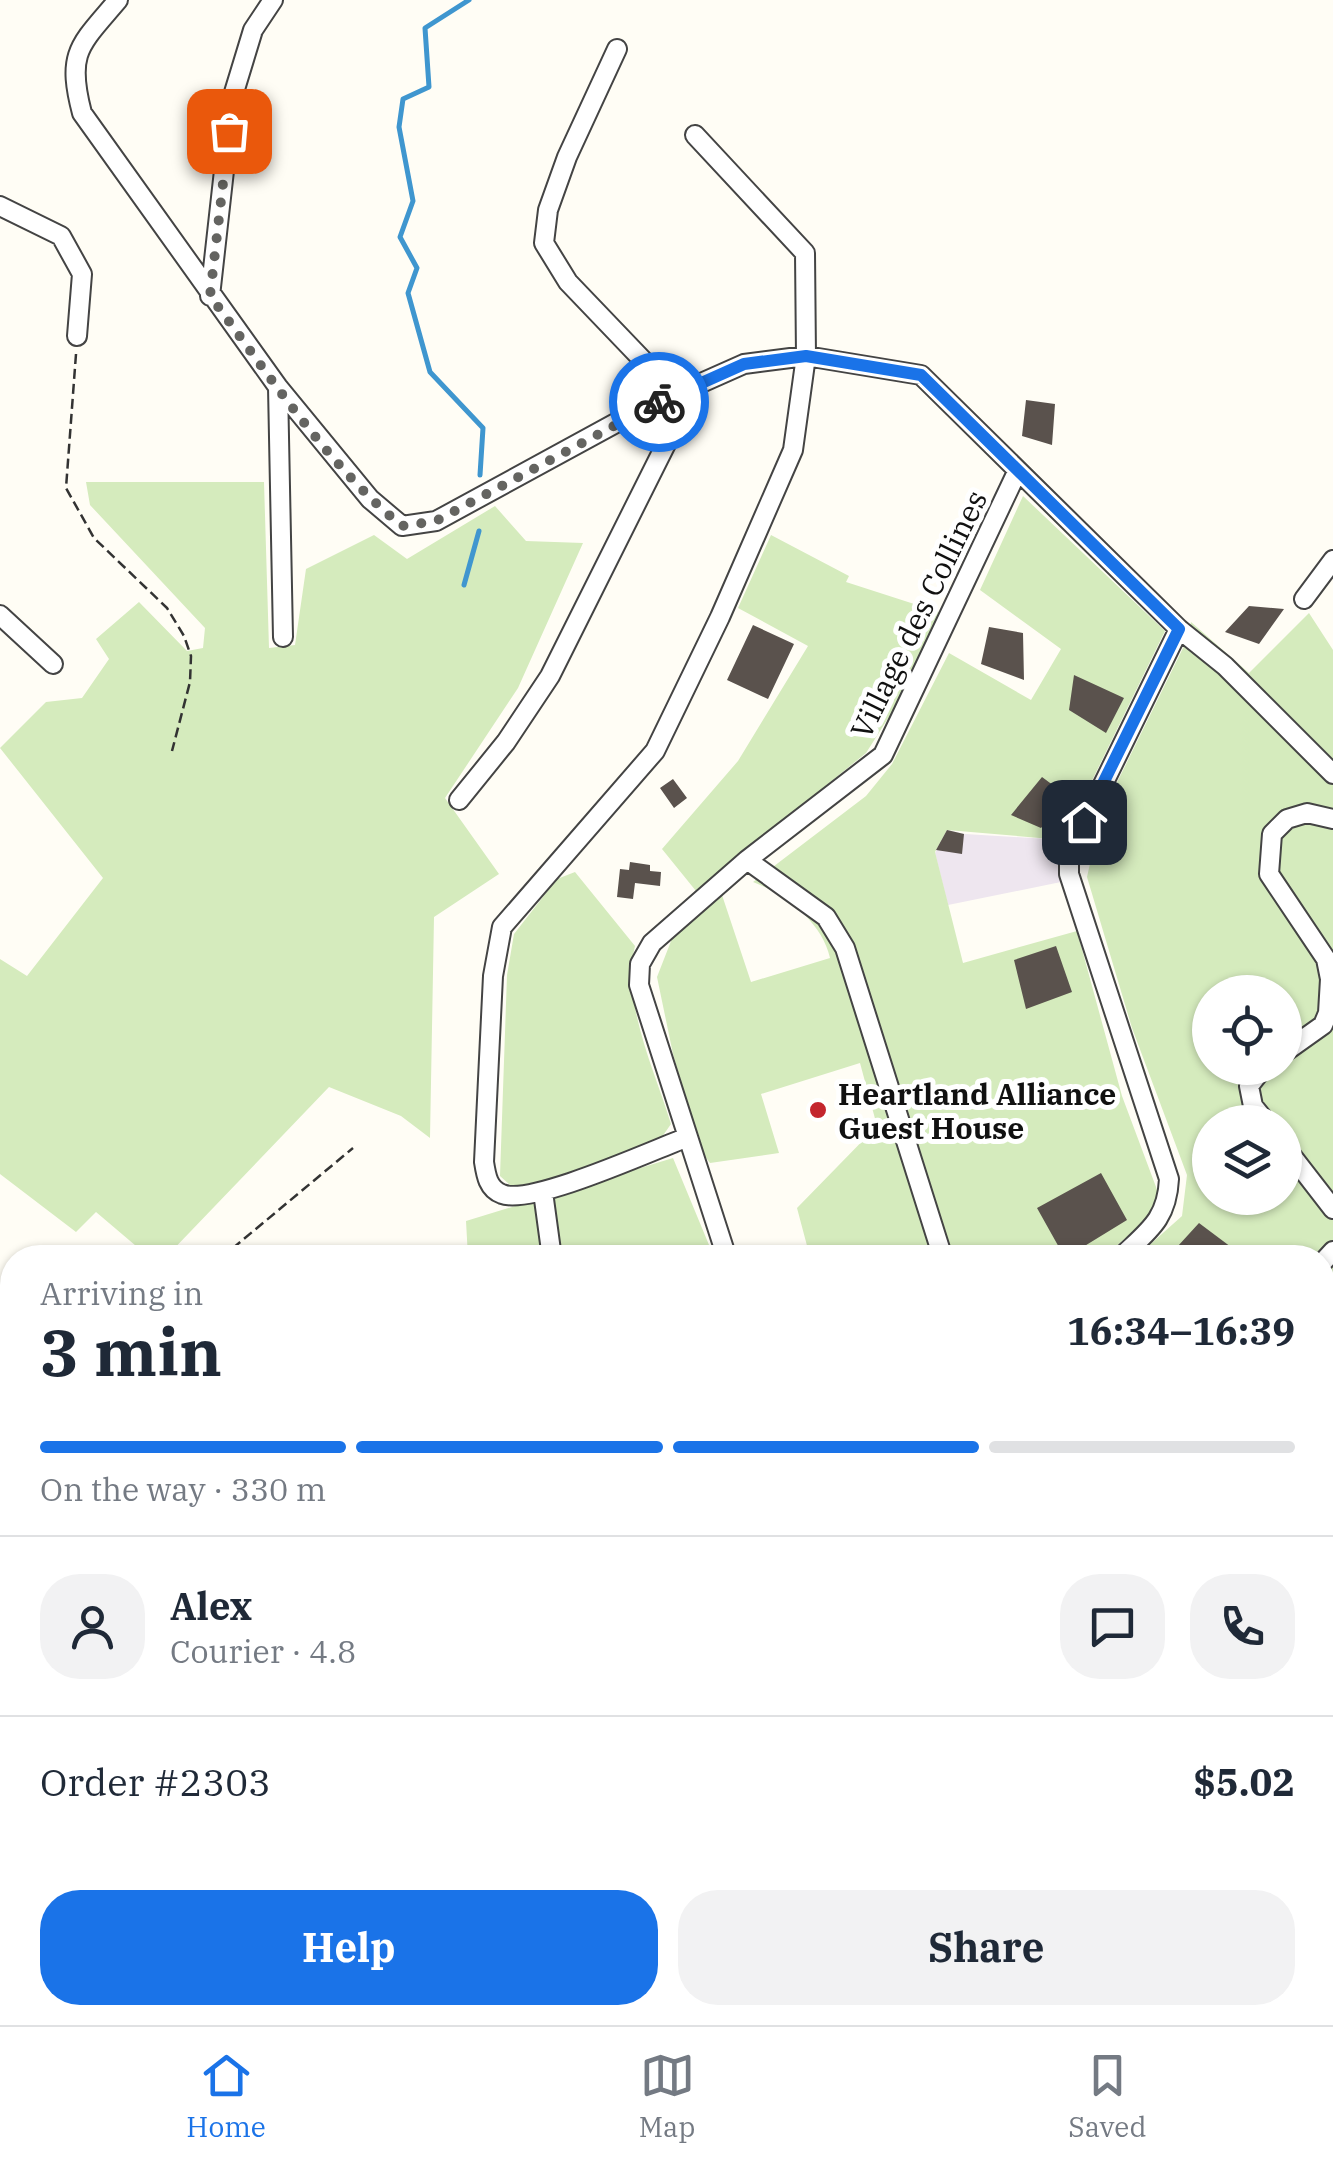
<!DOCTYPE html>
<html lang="en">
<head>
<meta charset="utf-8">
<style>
	body { margin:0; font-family:"IBM Plex Serif",serif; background:#f2f2f3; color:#1f2937; height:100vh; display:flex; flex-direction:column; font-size:38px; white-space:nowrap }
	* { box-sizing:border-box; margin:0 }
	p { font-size:32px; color:#747a83 }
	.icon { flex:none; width:55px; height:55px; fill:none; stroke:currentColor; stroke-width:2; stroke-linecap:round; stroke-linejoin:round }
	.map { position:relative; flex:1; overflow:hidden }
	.details { position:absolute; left:0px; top:1245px; width:1335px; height:780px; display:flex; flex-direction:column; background:#fff; border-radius:40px 40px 0 0; box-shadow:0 2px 8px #0004 }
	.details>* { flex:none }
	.tools { position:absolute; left:1192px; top:975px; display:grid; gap:20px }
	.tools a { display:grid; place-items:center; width:110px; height:110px; border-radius:50%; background:#fff; box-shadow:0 2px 8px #0004; font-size:50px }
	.pin { position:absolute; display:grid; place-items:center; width:85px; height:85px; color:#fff; margin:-42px; border-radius:20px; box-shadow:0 5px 15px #0006 }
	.courier { position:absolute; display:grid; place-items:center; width:100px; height:100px; margin:-50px; border:8px solid #1a73e8; border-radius:50%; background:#fff; color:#222; box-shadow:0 2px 12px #0007 }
	.summary em { font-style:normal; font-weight:700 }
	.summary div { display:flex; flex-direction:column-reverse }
	.summary { display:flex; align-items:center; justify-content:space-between; height:170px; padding:0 40px }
	h1 { font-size:65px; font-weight:700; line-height:75px }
	.bar { display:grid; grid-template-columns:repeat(4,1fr); gap:15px 10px; align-content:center; height:120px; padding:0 40px }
	.bar i { height:12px; border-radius:8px; background:#e0e1e3 }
	.bar .selected { background:#1a73e8 }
	.bar p { grid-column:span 4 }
	.line { display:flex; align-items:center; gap:25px; padding:0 40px; border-top:2px solid #e0e1e3 }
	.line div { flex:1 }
	.round { display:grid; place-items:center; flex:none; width:105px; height:105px; border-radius:40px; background:#f2f2f3 }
	.button { display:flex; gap:20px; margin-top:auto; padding:20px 40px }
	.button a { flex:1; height:115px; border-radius:40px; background:#1a73e8; color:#fff; font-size:40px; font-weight:700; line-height:115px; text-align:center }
	.button a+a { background:#f2f2f3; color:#1f2937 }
	.menu { display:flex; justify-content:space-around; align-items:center; height:140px; border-top:2px solid #e0e1e3; background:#fff; font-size:28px; color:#747a83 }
	.menu a { display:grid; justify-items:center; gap:5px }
	.menu .selected { color:#1a73e8 }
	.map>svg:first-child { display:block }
	.industrial { fill:#eee6ef }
	.green { fill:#d5ebbd; fill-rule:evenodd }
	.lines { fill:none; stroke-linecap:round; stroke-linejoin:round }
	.stream { stroke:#3f96cf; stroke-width:5 }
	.building { fill:#5a524d }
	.service-casing { stroke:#444; stroke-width:14 }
	.minor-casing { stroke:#444; stroke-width:22 }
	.path { stroke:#333; stroke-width:2.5; stroke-dasharray:10 5; stroke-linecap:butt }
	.service { stroke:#fff; stroke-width:9 }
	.minor { stroke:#fff; stroke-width:18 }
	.done { stroke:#646461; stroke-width:10; stroke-dasharray:0 18 }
	.route { stroke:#1a73e8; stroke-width:12 }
	.poi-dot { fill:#c4262e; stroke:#fff; stroke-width:4 }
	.labels { text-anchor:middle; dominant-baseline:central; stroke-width:10; stroke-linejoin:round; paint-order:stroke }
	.street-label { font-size:30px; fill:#111; stroke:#fff }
	.poi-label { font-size:30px; font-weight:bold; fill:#111; stroke:#fff; text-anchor:start }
</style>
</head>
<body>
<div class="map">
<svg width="1333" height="2025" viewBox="0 0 1333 2025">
	<rect width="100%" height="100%" fill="#fffdf5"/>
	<path class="industrial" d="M947,830l18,4 98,6 -2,42 -113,23 -13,-52z"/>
	<path class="green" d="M86,482h178l5,166 26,-3 11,-76 68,-34 33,24 88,-53 31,35 57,2 -65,145 -73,110 54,76 -65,43 -4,221 -29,-22 -72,-29 -163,170h-17l-53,-45 -20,20 -76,-58v-215l27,17 76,-98 -103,-130 46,-46 36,-4 27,-39 -13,-20 43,-37 48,49 16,-3 2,-20 -115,-123z
		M1023,496l142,135 -102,209 -116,-10 -12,22 28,111 114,-32 45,165 37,99 -5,18 -50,44h-294l-13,-49 80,-82 -17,-63 -99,31 18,59 -69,10 -10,-13 -27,-96 -16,-77 16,-41 47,-47 31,93 79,-24c-8,-36 -44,-63 -77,-76l113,-86 26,-32 57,-111 82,47 30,-51 -81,-59z
		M771,535l78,41 -3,6 93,30 -38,86 -35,55 -170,138 -34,-42 76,-88 70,-115 -70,-38z
		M1309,613l24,37v1045l-11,-1v-436l-186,-1 46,-41 5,-41 -55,-147 -45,-151 14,-62 83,-169 7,-24 58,51zM1210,992h75v76h-75zM1210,1122h75v76h-75z
		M575,872l60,74c-14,55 20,125 36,178l-14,20 -130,44 -17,-3 -10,-9 7,-201 7,-41 43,-55z
		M673,1158l41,99h-246l-2,-36z
		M0,1412l12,19v211l-12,4z"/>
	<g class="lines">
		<path class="stream" d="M469,0l-44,28 4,59 -26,12 -4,28 14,74 -13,36 17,31 -9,25 22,79 53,56 -3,47
			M464,585l15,-54
			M1322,1685l11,7
			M364,2012l1,13
			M288,2025l22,-13"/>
	</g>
	<path class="building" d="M1026,400l29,4 -3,41 -30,-9z
		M1249,606l35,3 -25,35 -34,-12z
		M753,625l41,19 -26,55 -41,-19z
		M989,627l34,6 1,47 -43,-16z
		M1074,675l50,23 -18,35 -37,-23z
		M1042,777l27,20 -28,31 -30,-13z
		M673,779l14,19 -13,10 -14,-20z
		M947,830l17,4 -2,20 -26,-4z
		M630,862l20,3v6l11,1 -1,14 -25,-3 -2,16 -16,-2 3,-28 9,1z
		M1056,946l16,46 -46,17 -12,-49z
		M1101,1173l26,47 -62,38 -28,-50z
		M1199,1223l32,24 -8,11h-56z"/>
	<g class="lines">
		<defs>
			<path id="service" d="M1322,1757l11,-5"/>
			<path id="minor" d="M118,0c-38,45 -52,52 -36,113l196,274 92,112 32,27 34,-5 200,-109 108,-48 62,-8 115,19 258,254 46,37 108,108
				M0,206l61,30 21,38 -5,62
				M210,296l22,-197 21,-69 20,-30
				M278,387l5,250
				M1304,599l29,-39
				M0,615l53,49
				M459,800l47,-58 44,-66 119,-238 3,-42 -13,-19 -91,-95 -24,-39 4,-33 19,-53 50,-108
				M747,860l79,57 19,31 98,310
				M1285,1052l38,-27 5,-12 2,-34 -4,-20 -57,-85 3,-40 15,-15 20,-6 26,6
				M1263,1068l-14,18 4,20 13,16
				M688,1137c-35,13 -157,69 -186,57 -14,-5 -16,-19 -18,-32l9,-186 9,-49 153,-176 65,-134 73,-167 13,-94 -1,-103 -110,-118
				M1285,1147l48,62
				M543,1192l9,66
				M727,1258l-88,-273 1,-21 12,-21 95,-83 136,-105 134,-283
				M1120,1258c28,-27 47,-38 49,-79l-100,-305v-20l110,-225
				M1322,1263l11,-12
				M0,1640l12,-2
				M0,1810l12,-4
				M566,2012l8,13
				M1169,2012l12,13
				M1319,2012l10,13
				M1213,2025l17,-13"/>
		</defs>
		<use href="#service" class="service-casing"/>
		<use href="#minor" class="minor-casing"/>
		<path class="path" d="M76,354l-10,134 28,50 73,70 17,28 7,20 -1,26 -18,69
			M221,1258l132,-110
			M1322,1623l11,8
			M745,2025l1,-5 13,-8"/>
		<use href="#service" class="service"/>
		<use href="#minor" class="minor"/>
	</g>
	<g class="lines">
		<path class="done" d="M229,131l-19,165c58,77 117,169 192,230l34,-5 223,-119"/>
		<path class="route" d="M659,402l85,-38 62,-8 115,19 258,254 -95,193"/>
	</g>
	<circle class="poi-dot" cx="818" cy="1110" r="10"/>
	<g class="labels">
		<g class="street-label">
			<text transform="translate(918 614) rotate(-64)">Village des Collines</text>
		</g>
		<g class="poi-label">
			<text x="838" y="1093">Heartland Alliance<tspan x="838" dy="34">Guest House</tspan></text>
		</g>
	</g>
</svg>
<div class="tools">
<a><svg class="icon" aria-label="locate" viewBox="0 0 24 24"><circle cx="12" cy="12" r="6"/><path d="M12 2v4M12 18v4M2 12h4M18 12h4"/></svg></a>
<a><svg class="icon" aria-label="layers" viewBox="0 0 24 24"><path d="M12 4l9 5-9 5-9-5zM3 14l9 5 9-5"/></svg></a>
</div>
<div class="pin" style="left:229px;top:131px;background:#ea580c"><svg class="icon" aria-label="bag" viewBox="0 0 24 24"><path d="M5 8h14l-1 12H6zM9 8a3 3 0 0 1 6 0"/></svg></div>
<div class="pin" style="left:1084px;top:822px;background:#1f2937"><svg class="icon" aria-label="home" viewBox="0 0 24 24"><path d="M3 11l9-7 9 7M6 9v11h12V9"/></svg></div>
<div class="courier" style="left:659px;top:402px"><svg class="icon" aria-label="bike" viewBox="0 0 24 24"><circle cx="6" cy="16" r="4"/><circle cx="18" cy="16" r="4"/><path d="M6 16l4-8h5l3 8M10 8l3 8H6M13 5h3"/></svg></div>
<section class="details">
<div class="summary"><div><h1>3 min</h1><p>Arriving in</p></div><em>16:34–16:39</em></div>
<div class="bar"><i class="selected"></i><i class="selected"></i><i class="selected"></i><i></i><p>On the way · 330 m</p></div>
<div class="line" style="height:180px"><a class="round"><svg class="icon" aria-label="person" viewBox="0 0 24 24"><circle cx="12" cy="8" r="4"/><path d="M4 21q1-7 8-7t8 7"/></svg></a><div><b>Alex</b><p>Courier · 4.8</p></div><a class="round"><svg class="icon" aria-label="chat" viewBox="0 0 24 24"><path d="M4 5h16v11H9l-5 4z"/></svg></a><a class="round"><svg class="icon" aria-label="phone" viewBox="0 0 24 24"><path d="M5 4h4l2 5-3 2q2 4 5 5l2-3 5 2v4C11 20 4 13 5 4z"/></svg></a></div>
<div class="line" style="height:130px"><div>Order #2303</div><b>$5.02</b></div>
<div class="button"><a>Help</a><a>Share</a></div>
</section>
</div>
<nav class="menu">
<a class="selected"><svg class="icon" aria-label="home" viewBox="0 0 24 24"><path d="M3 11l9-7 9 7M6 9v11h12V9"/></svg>Home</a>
<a><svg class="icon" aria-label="map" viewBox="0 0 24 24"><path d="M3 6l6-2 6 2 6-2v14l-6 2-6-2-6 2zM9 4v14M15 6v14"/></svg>Map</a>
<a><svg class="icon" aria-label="saved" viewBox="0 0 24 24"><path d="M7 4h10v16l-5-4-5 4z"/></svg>Saved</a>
</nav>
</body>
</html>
